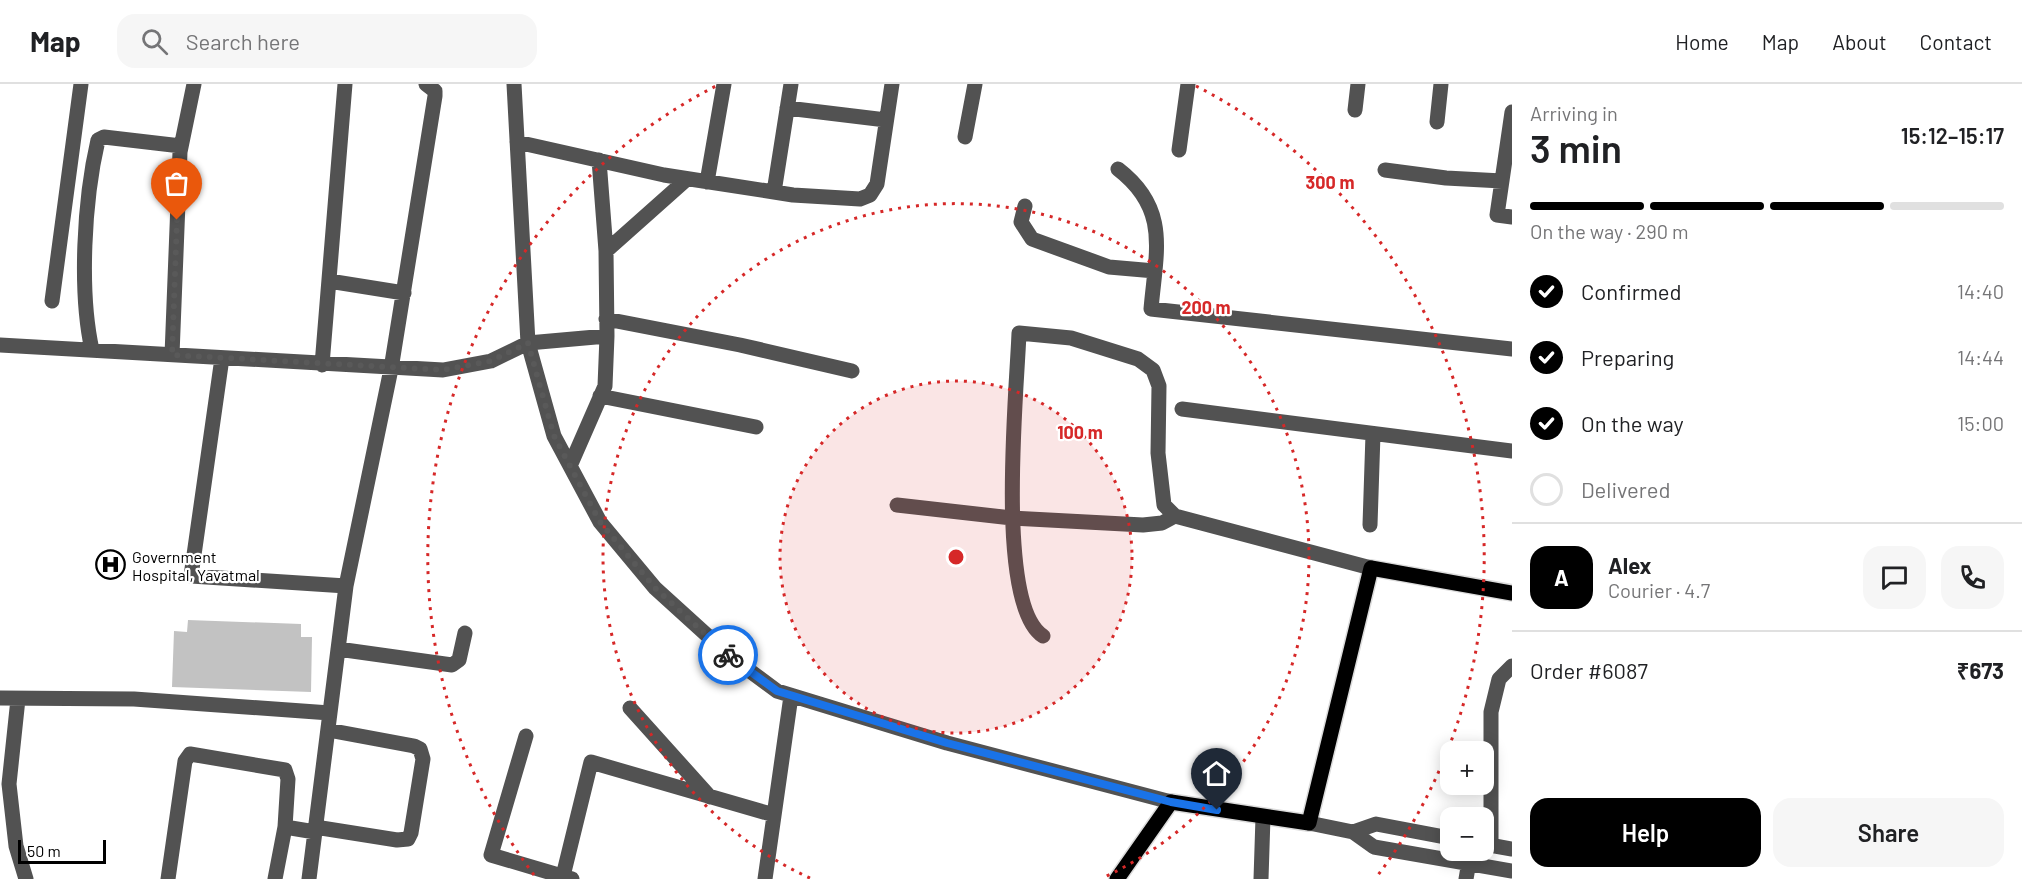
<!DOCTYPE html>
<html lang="en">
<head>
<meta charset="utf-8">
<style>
	body { margin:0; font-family:Barlow,sans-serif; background:#f6f6f6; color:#202124; height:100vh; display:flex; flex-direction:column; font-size:22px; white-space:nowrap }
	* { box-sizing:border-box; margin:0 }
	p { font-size:20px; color:#757577 }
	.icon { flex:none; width:33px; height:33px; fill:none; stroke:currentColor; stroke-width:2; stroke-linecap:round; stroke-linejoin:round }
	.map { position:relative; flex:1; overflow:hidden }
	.drawer { display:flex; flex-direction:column; background:#fff; width:510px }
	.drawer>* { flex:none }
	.tools { position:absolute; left:1440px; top:657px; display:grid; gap:12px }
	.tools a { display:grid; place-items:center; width:54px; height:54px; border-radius:12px; background:#fff; box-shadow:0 3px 15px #0003; font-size:30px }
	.scale { position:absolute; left:18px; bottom:15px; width:88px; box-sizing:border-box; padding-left:6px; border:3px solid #000; border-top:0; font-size:16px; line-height:21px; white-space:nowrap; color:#000; -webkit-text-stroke:4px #fff; paint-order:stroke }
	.pin { position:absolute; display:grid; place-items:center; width:51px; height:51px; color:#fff; margin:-62px -26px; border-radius:50% 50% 50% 0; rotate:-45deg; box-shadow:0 0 6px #0007 }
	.pin .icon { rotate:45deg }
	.courier { position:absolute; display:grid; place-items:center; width:60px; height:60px; margin:-30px; border:4px solid #1a73e8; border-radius:50%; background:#fff; color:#222; box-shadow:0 2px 8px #0007 }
	.head em { font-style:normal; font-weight:600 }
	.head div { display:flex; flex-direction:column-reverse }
	.head { display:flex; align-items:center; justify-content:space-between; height:102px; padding:0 18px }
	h1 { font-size:39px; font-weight:600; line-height:45px }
	.bar { display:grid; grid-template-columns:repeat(4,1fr); gap:9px 6px; align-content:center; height:72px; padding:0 18px }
	.bar i { height:8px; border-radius:4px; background:#e0e0e0 }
	.bar .active { background:#000 }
	.bar p { grid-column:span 4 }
	.line { display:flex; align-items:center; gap:15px; padding:0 18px; border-top:2px solid #e0e0e0 }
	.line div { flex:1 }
	.round { display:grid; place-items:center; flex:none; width:63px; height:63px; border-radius:18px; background:#f6f6f6 }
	ol { padding:0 18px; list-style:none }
	li { display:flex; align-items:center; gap:18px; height:66px }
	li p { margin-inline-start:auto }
	li .icon { padding:6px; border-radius:50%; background:#000; color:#fff; stroke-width:4 }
	li:last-child { color:#757577 }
	li i { width:33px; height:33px; border:3px solid #e0e0e0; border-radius:50% }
	.cta { display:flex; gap:12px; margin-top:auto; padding:12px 18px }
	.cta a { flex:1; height:69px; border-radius:18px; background:#000; color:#fff; font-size:24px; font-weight:600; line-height:69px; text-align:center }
	.cta a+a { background:#f6f6f6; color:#202124 }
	header { display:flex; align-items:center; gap:36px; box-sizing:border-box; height:84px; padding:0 30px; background:#fff; border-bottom:2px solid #e0e0e0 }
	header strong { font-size:28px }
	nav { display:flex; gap:33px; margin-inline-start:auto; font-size:21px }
	.search { width:420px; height:54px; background:#f6f6f6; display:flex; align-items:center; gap:15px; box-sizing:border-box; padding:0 21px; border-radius:18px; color:#757577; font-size:22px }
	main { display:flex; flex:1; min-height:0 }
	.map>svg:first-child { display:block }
	.building { fill:#c2c2c2 }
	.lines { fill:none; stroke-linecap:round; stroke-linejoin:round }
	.major-casing { stroke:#dbdbdb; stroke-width:18 }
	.minor { stroke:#525252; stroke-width:15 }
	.major { stroke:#000; stroke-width:15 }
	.done { stroke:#595959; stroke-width:6; stroke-dasharray:0 10.8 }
	.route { stroke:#1a73e8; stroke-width:8 }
	.ring { fill:none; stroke:#d62828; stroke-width:3; stroke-dasharray:3 6 }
	.labels { text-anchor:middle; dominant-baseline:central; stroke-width:4.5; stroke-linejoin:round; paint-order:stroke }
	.poi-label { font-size:16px; fill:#000; stroke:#fff; text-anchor:start }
	.centre { fill:#d62828; stroke:#fff; stroke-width:3 }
	.ring-label { font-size:18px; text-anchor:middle; font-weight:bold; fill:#d62828; stroke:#fff; stroke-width:4.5; stroke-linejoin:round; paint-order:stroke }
</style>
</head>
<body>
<header>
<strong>Map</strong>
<div class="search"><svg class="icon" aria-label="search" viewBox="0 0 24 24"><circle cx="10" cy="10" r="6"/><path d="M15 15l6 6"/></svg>Search here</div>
<nav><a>Home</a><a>Map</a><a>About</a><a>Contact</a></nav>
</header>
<main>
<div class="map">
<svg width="1512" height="795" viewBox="0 0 1512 795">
	<rect width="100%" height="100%" fill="#fff"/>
	<path class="building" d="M188,536l113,4v13h11l-1,55 -139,-5 2,-56 13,1z"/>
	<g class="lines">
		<defs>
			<path id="major" d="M1117,795l54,-77 138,21 62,-255 141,25"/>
		</defs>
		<use href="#major" class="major-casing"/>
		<path class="minor" d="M514,0l14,259 26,93 46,86 55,66 76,69 46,34 170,52 224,59
			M787,24l99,12
			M1355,26l3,-26
			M1512,28l-15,103 15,2
			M1437,38l4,-38
			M965,53l10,-53
			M517,58l147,33 129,20 67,4 10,-4 7,-11 15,-100
			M1179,66l9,-66
			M1118,85c52,40 38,82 33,140l361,40
			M1385,86l61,8 56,3
			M707,98l17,-98
			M774,108l17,-108
			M1025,122l-4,16 11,17 77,28 46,4
			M606,167l81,-72
			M329,197l75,12
			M52,217l29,-217
			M606,235l134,26 112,26
			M0,261l443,25 48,-9 37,-18 79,-7
			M92,266c-13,-59 -8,-150 6,-210l6,-3 77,9
			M172,271l8,-203 14,-68
			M222,274l-31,218 155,10
			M322,281l23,-281
			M600,312l156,31
			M1182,325l330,42
			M570,382l35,-80 2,-50 -1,-85 -7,-91
			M897,421l115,13 131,7 19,-2 13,-7
			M1370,441l3,-91
			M1043,552c-48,-31 -26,-246 -24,-303l52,5 67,21 15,11 6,16 -1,67 6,52 11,11 196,52
			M338,565l114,16 7,-5 6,-27
			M0,614l134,1 196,14
			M18,615l-9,85 7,62 10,33
			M630,624l80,89
			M526,652l-35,119 81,24
			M1309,739l44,9 21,15 138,24
			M315,743l82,13 11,-1 3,-6 12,-74 -3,-10 -6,-3 -86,-16
			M1353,748l23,-8 74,14
			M1484,760l28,5
			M1491,761v-133l8,-33 13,-13
			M563,792l28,-114 183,53
			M168,795l17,-118 5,-7 95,16 3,9 -3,48 30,5
			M275,795l10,-52
			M309,795l37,-293 45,-217 44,-273v-5l-9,-7
			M765,795l26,-183
			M1261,795l2,-62
			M1466,795l5,-29"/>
		<use href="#major" class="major"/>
	</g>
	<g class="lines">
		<path class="done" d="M177,136l-5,135 271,15 48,-9 37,-18 26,93 46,86 55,66 73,67"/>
		<path class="route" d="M728,571l49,36 170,52 224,59 46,8"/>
	</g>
	<circle cx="956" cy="473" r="176" fill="#d62828" fill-opacity=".12"/>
	<g class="ring">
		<circle cx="956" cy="473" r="176"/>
		<path d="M810 794A353 353 0 1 1 1102 794"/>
		<path d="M534 791A529 529 0 0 1 716 2M1196 2A529 529 0 0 1 1378 791"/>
	</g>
	<defs>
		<symbol id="hospital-ring" viewBox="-11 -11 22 22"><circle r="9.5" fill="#fff" stroke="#000" stroke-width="1.5"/><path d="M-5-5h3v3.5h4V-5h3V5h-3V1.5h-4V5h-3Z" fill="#000"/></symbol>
	</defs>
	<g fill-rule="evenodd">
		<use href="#hospital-ring" x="94" y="464" width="33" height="33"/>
	</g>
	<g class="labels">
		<g class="poi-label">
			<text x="132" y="472">Government<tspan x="132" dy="18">Hospital, Yavatmal</tspan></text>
		</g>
	</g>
	<circle cx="956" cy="473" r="9" class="centre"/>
	<g class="ring-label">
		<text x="1330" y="105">300 m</text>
		<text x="1206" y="230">200 m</text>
		<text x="1080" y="355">100 m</text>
	</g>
</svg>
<div class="tools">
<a>+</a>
<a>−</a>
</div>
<div class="scale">50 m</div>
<div class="pin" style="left:177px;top:136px;background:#ea580c"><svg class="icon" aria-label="bag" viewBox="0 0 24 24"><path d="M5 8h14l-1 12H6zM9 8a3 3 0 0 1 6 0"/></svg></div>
<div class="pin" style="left:1217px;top:726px;background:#1f2937"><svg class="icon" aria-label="home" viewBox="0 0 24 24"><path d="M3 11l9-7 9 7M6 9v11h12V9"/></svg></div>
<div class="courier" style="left:728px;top:571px"><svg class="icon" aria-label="bike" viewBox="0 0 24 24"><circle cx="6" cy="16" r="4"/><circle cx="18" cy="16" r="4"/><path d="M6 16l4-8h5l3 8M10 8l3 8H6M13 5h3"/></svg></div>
</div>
<section class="drawer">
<div class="head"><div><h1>3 min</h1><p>Arriving in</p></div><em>15:12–15:17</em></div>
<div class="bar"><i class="active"></i><i class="active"></i><i class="active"></i><i></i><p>On the way · 290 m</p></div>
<ol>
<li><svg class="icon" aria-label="check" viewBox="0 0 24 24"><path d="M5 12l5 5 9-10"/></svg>Confirmed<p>14:40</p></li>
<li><svg class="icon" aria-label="check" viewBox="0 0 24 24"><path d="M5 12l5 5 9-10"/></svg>Preparing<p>14:44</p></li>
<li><svg class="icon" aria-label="check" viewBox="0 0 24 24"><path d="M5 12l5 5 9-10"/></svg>On the way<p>15:00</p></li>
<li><i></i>Delivered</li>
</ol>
<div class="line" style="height:108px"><b class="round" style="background:#000;color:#fff">A</b><div><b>Alex</b><p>Courier · 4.7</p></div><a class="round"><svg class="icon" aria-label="chat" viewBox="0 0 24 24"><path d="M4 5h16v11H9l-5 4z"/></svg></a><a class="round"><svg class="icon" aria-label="phone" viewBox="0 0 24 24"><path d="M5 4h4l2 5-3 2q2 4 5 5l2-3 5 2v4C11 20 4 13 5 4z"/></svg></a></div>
<div class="line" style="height:78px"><div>Order #6087</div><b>₹673</b></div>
<div class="cta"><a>Help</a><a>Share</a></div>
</section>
</main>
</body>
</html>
